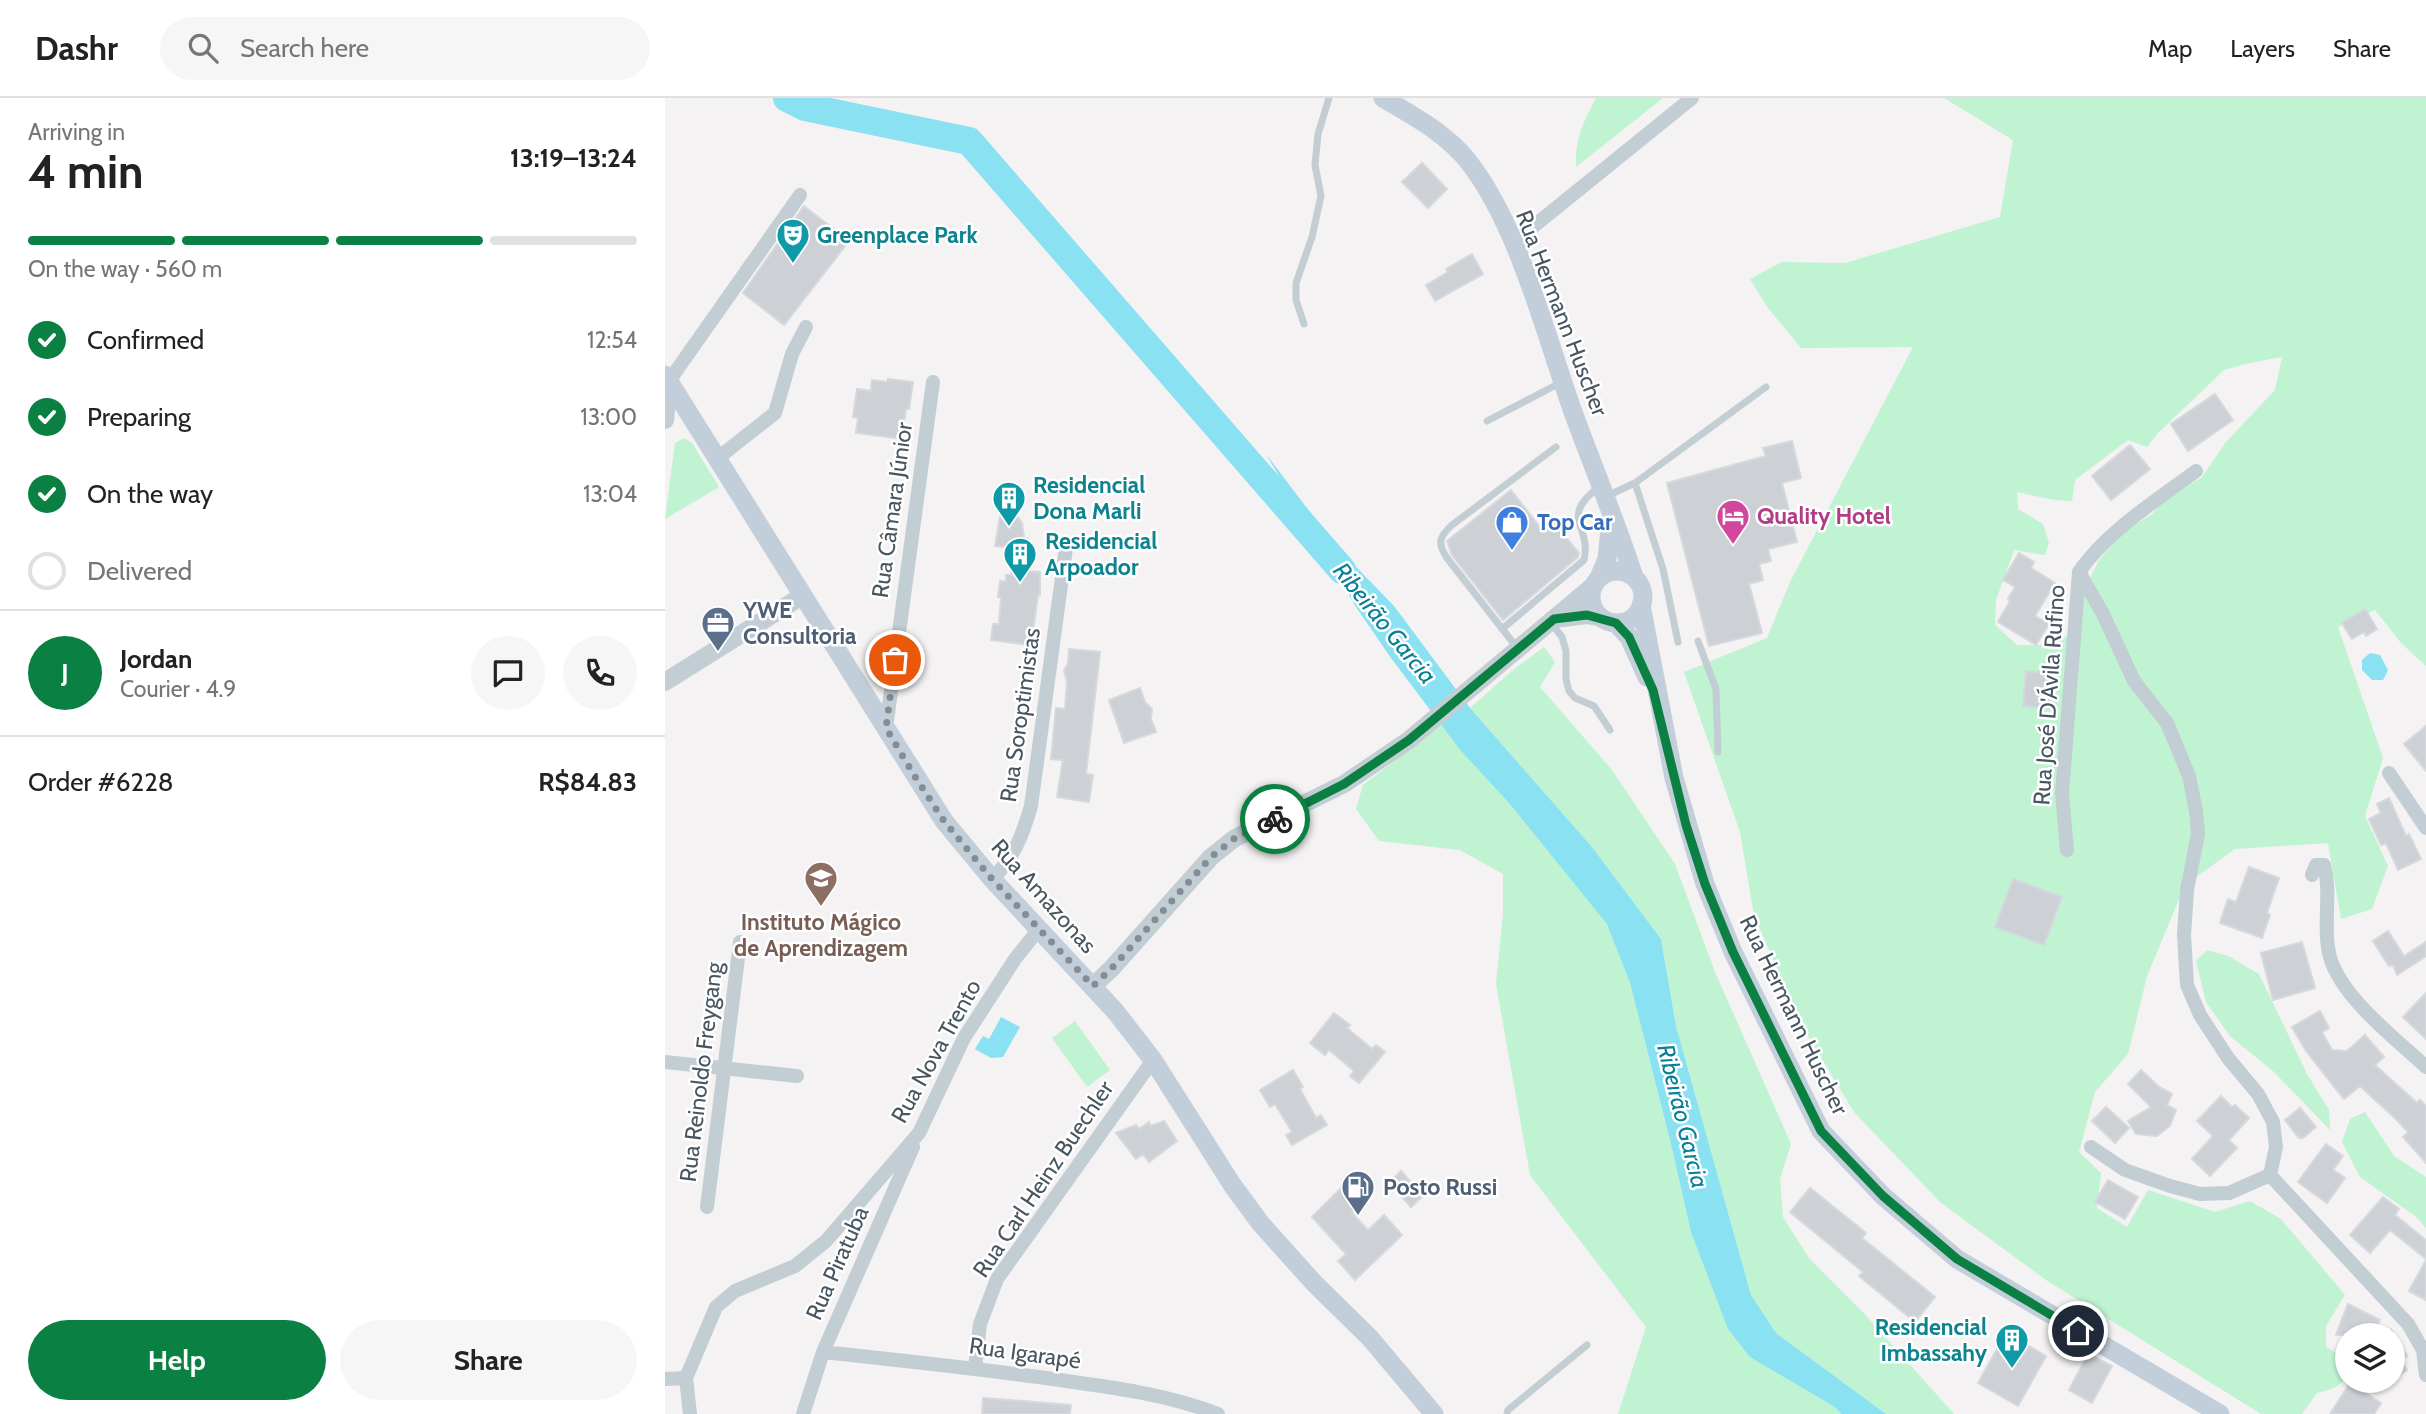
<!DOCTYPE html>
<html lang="en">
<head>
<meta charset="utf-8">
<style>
	body { margin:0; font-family:Cabin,sans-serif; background:#f6f6f6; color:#222; height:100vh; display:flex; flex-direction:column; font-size:26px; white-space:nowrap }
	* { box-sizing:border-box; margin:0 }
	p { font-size:23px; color:#767676 }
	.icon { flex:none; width:38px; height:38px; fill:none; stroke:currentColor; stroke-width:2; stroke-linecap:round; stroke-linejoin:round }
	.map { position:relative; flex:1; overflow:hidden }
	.sheet { display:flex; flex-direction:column; background:#fff; width:665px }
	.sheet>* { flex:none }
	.fabs { position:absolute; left:1670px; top:1225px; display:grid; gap:14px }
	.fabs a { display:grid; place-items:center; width:70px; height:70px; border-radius:50%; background:#fff; box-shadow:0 2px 5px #0004; font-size:35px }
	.pin { position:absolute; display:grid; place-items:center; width:60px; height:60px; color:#fff; margin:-30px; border:4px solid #fff; border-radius:50%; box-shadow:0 2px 7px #0007 }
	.courier { position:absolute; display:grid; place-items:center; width:70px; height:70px; margin:-35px; border:5px solid #0b8043; border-radius:50%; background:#fff; color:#222; box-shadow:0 2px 9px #0007 }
	.head em { font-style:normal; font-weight:700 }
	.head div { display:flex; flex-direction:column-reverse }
	.head { display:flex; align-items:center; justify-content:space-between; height:119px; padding:0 28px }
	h1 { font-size:46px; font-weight:700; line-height:52px }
	.bar { display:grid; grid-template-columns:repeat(4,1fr); gap:10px 7px; align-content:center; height:84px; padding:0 28px }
	.bar i { height:9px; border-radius:5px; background:#e0e0e0 }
	.bar .active { background:#0b8043 }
	.bar p { grid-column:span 4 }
	.line { display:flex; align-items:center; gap:18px; padding:0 28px; border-top:2px solid #e0e0e0 }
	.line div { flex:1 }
	.round { display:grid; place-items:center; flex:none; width:74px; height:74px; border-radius:37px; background:#f6f6f6 }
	ol { padding:0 28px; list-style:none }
	li { display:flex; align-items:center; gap:21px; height:77px }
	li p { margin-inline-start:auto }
	li .icon { padding:7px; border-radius:50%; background:#0b8043; color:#fff; stroke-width:4 }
	li:last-child { color:#767676 }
	li i { width:38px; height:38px; border:4px solid #e0e0e0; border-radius:50% }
	.action { display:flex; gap:14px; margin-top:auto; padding:14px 28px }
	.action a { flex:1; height:80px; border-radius:42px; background:#0b8043; color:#fff; font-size:28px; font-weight:700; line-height:80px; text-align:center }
	.action a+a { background:#f6f6f6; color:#222 }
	header { display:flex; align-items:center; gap:42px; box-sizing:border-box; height:98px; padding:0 35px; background:#fff; border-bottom:2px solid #e0e0e0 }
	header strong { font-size:33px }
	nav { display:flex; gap:38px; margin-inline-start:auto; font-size:24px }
	.search { width:490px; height:63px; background:#f6f6f6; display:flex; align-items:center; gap:18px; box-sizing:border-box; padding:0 24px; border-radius:38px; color:#767676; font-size:26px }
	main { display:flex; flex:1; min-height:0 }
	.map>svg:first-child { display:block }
	.green { fill:#bff3d1; fill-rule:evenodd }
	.water { fill:#8ae1f2 }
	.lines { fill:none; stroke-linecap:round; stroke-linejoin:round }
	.river { stroke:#8ae1f2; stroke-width:28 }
	.building { fill:#cdd1d6; stroke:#d5d8dd; stroke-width:2 }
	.service { stroke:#c2cdd4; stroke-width:7 }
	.minor { stroke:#c2cdd4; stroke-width:14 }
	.tertiary { stroke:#c2cdd4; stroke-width:18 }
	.secondary { stroke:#c2ced9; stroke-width:19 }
	.done { stroke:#848d94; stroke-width:7; stroke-dasharray:0 12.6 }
	.route { stroke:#0b8043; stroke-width:9 }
	.labels { text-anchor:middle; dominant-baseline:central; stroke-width:5; stroke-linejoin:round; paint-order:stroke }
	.culture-label { font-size:23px; font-weight:bold; fill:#0d838f; stroke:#fff; text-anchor:start }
	.street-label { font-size:23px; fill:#485661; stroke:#fff }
	.hotel-label { font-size:23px; font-weight:bold; fill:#b23c85; stroke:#fff; text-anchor:start }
	.shop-label { font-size:23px; font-weight:bold; fill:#366cbe; stroke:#fff; text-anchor:start }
	.service-label { font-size:23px; font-weight:bold; fill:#4e5e75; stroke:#fff; text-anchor:start }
	.education-label { font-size:23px; font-weight:bold; fill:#785e54; stroke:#fff }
	.water-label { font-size:24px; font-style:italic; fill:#077f97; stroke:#fff }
</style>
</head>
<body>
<header>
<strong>Dashr</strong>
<div class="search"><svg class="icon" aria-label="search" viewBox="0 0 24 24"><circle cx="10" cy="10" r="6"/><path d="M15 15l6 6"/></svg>Search here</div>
<nav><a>Map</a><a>Layers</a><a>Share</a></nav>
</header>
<main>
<section class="sheet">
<div class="head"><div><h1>4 min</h1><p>Arriving in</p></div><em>13:19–13:24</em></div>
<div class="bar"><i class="active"></i><i class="active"></i><i class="active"></i><i></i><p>On the way · 560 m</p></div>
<ol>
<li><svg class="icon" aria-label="check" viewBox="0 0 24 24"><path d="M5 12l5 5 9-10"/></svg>Confirmed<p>12:54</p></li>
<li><svg class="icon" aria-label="check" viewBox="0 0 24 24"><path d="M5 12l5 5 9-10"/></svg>Preparing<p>13:00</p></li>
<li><svg class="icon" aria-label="check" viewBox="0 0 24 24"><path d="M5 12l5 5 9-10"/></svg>On the way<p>13:04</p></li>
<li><i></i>Delivered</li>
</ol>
<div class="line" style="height:126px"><b class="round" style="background:#0b8043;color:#fff">J</b><div><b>Jordan</b><p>Courier · 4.9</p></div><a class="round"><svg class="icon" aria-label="chat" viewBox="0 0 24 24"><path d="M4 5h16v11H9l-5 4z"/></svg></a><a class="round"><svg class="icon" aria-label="phone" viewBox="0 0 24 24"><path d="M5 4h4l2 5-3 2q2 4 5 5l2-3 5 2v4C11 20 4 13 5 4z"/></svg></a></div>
<div class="line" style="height:91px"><div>Order #6228</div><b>R$84.83</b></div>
<div class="action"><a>Help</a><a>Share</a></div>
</section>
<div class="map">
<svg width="1761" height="1316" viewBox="0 0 1761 1316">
	<rect width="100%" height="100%" fill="#f4f2f2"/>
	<path class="green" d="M931,0h67l-87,69c-2,-27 8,-46 20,-69z
		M1279,0h482v568l-25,-23 -26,-33 -37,17 45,131 -18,58 23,50 -16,43 -31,10 -13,-76 -93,6 -50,36 -38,91 -19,78 -33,38 -16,60 22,21 -4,35 30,19 21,-37 67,22 35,-11 31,18 64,76 -19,31v21l21,12c0,26 -7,28 -30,34l-15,21h-41l-215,-134 -106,-78 -86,-90 -54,-89 -46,-108 -14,-83 -56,-160 83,-34 23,-56 123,-235 -112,1 -33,-40 -18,-29 32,-17 63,1 155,-46 13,-77zM1617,259l-7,33 -49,52 -24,35 -38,24 -13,14 -28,17 -24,28 -21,42 -2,30 -30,13h-29l-22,-20 1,-25 18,-50 31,5 4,-12 -6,-19 -25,-15 -1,-17 37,8 18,1 3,-21 53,-40 19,7 10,-13 67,-64 25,-7z
		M19,340l8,5 27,44 -54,32 10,-76z
		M879,549l11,15 -15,25 72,83 63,94 40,108 76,172 -11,35 3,38 26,41 51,51 94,105h-68l-110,-81 -25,-38 -75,-269 -15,-87 -69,-92 -122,-139 43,-38z
		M777,626l19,27 48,52 98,120 23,60 40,157 21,92 150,182h-223l28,-87 -116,-152 -34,-191 7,-71v-39l-43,-24 -81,-9 -23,-32 7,-24z
		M1542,852l21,6 31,18 48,100 22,36 1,20 -56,-58 -44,-36 -24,-34 -10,-41z
		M410,923l35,49 -23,17 -35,-49z
		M1700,1014l29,44 32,21v51l-11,-12 -55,-39 -18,-35 8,-23z"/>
	<path class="water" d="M601,356l68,90 60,62 76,102 122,139 69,92 15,87 75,269 25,38 110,81h-45l-6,-7 -85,-50 -22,-28 -37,-97 -21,-92 -40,-157 -23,-59 -98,-121 -48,-52 -70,-93 -35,-51z
		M1705,555l10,2 8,15 -5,10h-11l-10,-10v-10z
		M336,919l19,10 -17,30 -12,1 -16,-9 8,-13 6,3z"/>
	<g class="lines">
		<path class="river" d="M122,0l18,9 164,34 373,429"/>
	</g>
	<path class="building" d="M757,65l25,26 -19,19 -26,-26z
		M139,108l45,35 -65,84 -41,-32z
		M807,156l11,20 -48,27 -9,-16 22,-13 -2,-3z
		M223,281l25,3 -4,27h-3l-4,30 -46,-6 2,-15 -5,-1 4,-28 14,2 1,-11 16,2z
		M1550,296l18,26 -45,31 -17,-27z
		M1127,343l9,37 -19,5 15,59 -29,7 3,12 -12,3 4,16 -14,4 13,49 -53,13 -42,-163 99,-27 -3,-8z
		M1465,347l20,24 -39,31 -19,-24z
		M846,392l28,36 11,-8 29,35 -1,4 -75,63 -51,-65 -5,-14z
		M336,413l14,2 7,10 2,15 4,1 -3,32 15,1v23h-2l-7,50 -40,-5 2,-16h6l2,-27h-3l2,-16 6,1v-7h5l4,-27 -20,-2z
		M1354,455l15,9 -3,6 24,15 -20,33 14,8 -13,21 -38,-23 12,-21 -2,-2 7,-12 -12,-7z
		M1700,511l12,20 -11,7 -2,-4 -12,7 -10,-16z
		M404,551l31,3 -14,122 7,1 -4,27 -32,-5 6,-37 -12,-1 5,-51 9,1 2,-28 -3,-10 4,-8z
		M1361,573l29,3 -3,35 -29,-3z
		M475,590l5,14 7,7 -1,10 5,13 -32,11 -15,-43z
		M1761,628v45l-22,-27z
		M1724,700l17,38 3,-2 12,25 -23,11 -12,-27 -5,2 -12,-26 12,-6 -4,-9z
		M1584,769l30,11 -12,35 3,2 -8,23 -42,-15 8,-24 8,3z
		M1348,781l49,18 -18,48 -49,-18z
		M1723,833l16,25 22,-14v14l-29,19 -4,-10 -4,1 -16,-25z
		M1637,844l13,46 -42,12 -12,-47z
		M1761,895v46l-23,-22z
		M1655,913l9,17 -7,4 10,18 15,1 18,-16 19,22 -9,8 42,38 3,-3 6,6v57l-23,-26 5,-5 -11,-12 -37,-34 -16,13 -38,-48 -14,-24z
		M669,915l16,12 -3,3 25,21 4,-4 9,7 -26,31 -9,-7 4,-5 -25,-21 -4,5 -15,-12z
		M628,972l10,17 -3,2 16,29 5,-3 6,10 -35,20 -6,-10 6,-3 -17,-28 -5,3 -10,-17z
		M1476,972l17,16 14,8 -5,11 9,5 -6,16 -13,10 -21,-2 -8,-13 23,-14 -23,-23z
		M1556,998l11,11 3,-2 14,13 -20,22 8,8 -27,28 -18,-17 21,-23 -16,-15z
		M1441,1009l23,21 -14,15 -23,-22z
		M1635,1010l16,19 -13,11h-4l-14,-18z
		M499,1023l13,20 -28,21 -6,-8 -7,5 -20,-26 20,-8 3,4 10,-7 2,4z
		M1661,1046l17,12 -10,14 12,8 -18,25 -29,-21z
		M736,1073l22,25 -12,11 -22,-24z
		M1443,1082l30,17 -13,22 -30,-17z
		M681,1085l16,20 -10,10 16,17 16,-15 18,20 -47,45 -17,-19 8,-7 -34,-37z
		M1145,1090l56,45 -4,5 73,59 -20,25 -56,-46 4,-4 -73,-60z
		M1718,1099l16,12 -4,6 31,25v19l-36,-29 -20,23 -20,-18z
		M1761,1162v40l-17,-9z
		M1683,1206l32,16 -7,15h-37z
		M1727,1233l15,25 -6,4 6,10 -15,9z
		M1341,1235l40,23 -28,50 -40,-23z
		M1423,1256l24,12 -20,37 -23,-13z
		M1685,1285l31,20 -7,11h-44z
		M318,1300l88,7 -1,9h-88z"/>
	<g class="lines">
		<path class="service" d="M639,226l-8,-24v-17l16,-46 9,-41 -6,-31 3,-31 11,-36
			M822,323l75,-39
			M970,385l28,86 15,73
			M942,398l28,-13 131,-96
			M886,525l11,14 4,14v28l3,12 6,7 19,8 16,24
			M837,531l82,-69c8,-35 -26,-42 15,-73
			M1033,543l18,48 2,63
			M853,551l-71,-91c-10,-15 -8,-21 5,-33l104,-78
			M842,1316l1,-4 79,-65"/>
		<path class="minor" d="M848,145l179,-145
			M4,283l131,-186
			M53,360l57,-45 17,-59 14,-27
			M1414,474l24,42 31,67 33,42 22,53 7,35 2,23 -11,56 -3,45 3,50 13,30 28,43 30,36 15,28 3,25 -6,28
			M221,630l47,-346
			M1724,675l37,55
			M1402,752l-5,-57 17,-221c27,-40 78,-72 117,-101
			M1647,777l4,-10h8c8,30 -2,62 6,92 11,40 66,82 96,110
			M327,781c22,-21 31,-45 39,-73l35,-258
			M0,964l132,14
			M1426,1049l34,23 45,16 30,8 29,-1 41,-18
			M1605,1077l138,149 15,26 3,25
			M42,1109l33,-265
			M158,1254c75,8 149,16 223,26 60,9 115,14 172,36
			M310,1271l5,-45 17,-45 156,-219
			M0,1281l21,-1
			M25,1316l-4,-36 30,-71 19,-16 60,-25 31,-25 93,-108 45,-95 51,-79 24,-30
			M138,1316l20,-62 90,-205"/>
		<path class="tertiary" d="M0,322l4,-39
			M889,521l33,-4 13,2
			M0,584l137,-86
			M428,888l19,-18 99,-111 24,-19 109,-54 65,-44 184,-154"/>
		<path class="secondary" d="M718,0c30,18 63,35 85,63 51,65 77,173 105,251 20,55 43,109 61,165
			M0,277l279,446 48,58 123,132 38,49 80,126 28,38 53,59 56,55 64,76
			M926 499a26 26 0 1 1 52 0a26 26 0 1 1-52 0Z
			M934,480l8,-19 4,-40
			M976,507l33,173 31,106 28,68 88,179 62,65 74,63 263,155
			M951,525l13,14 18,40"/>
	</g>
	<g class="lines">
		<path class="done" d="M230,562l-9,68 28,47 30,46 48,58 101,107 19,-18 99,-111 24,-19 40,-19"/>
		<path class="route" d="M610,721l69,-35 65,-44 145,-121 33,-4 29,8 13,14 24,53 33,135 19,59 28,68 88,179 62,65 74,63 121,72"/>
	</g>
	<defs>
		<symbol id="theatre-pin" viewBox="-11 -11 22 30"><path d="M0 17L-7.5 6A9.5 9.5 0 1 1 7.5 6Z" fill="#0f9aa8" stroke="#fff"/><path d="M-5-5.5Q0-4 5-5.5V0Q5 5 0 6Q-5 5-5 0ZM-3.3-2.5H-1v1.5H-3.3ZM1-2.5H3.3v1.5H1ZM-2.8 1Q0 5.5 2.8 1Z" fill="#fff"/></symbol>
		<symbol id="building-pin" viewBox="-11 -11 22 30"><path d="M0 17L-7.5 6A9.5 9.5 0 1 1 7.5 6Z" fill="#0f9aa8" stroke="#fff"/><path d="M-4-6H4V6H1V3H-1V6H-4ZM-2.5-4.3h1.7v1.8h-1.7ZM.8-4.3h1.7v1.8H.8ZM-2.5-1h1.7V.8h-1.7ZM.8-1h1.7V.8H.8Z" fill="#fff"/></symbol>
		<symbol id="hotel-pin" viewBox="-11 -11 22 30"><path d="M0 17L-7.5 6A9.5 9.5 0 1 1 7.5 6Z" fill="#d1479c" stroke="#fff"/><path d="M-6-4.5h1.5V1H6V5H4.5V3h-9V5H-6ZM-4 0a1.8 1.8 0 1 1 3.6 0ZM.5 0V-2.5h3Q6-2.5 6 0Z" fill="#fff"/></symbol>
		<symbol id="shop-pin" viewBox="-11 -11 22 30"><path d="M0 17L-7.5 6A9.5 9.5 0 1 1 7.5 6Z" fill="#3f7fe0" stroke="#fff"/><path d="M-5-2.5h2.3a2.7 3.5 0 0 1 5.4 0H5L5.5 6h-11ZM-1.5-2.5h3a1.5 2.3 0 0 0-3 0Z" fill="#fff"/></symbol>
		<symbol id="office-pin" viewBox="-11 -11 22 30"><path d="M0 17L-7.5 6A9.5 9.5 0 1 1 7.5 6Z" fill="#5c6f8a" stroke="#fff"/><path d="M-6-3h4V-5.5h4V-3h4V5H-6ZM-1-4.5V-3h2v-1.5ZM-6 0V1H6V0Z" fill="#fff"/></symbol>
		<symbol id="school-pin" viewBox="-11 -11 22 30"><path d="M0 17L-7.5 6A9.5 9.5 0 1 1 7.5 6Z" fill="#8d6e63" stroke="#fff"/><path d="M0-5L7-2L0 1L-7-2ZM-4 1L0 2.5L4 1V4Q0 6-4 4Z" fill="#fff"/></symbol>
		<symbol id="fuel-pin" viewBox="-11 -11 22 30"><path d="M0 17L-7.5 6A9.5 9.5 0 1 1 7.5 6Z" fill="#5c6f8a" stroke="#fff"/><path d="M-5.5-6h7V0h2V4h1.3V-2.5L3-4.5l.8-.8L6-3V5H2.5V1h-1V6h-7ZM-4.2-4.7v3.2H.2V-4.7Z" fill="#fff"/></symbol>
	</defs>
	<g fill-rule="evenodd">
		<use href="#theatre-pin" x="109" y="118" width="38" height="52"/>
		<use href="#building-pin" x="325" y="381" width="38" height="52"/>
		<use href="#hotel-pin" x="1049" y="399" width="38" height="52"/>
		<use href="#shop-pin" x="828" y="405" width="38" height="52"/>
		<use href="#building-pin" x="336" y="437" width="38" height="52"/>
		<use href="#office-pin" x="34" y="506" width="38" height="52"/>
		<use href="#school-pin" x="137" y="761" width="38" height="52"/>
		<use href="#fuel-pin" x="674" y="1070" width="38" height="52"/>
		<use href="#building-pin" x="1328" y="1223" width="38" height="52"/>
	</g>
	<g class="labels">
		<g class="culture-label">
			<text x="152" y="137">Greenplace Park</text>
			<text x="368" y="387">Residencial<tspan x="368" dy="26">Dona Marli</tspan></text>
			<text x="380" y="443">Residencial<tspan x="380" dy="26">Arpoador</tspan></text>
			<text x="1322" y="1229" text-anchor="end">Residencial<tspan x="1322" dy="26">Imbassahy</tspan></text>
		</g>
		<g class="street-label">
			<text transform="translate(897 215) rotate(69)">Rua Hermann Huscher</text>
			<text transform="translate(227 412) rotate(-82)">Rua Câmara Júnior</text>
			<text transform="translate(1384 597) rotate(-86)">Rua José D'Ávila Rufino</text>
			<text transform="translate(355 617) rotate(-82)">Rua Soroptimistas</text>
			<text transform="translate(379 798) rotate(48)">Rua Amazonas</text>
			<text transform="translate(1129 917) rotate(64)">Rua Hermann Huscher</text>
			<text transform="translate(271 953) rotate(-61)">Rua Nova Trento</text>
			<text transform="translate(36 974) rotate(-83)">Rua Reinoldo Freygang</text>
			<text transform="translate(378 1081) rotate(-56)">Rua Carl Heinz Buechler</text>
			<text transform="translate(172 1165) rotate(-66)">Rua Piratuba</text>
			<text transform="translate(360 1255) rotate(8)">Rua Igarapé</text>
		</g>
		<g class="hotel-label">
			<text x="1092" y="418">Quality Hotel</text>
		</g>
		<g class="shop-label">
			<text x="872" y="424">Top Car</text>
		</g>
		<g class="service-label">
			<text x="78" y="512">YWE<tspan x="78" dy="26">Consultoria</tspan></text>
			<text x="718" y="1089">Posto Russi</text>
		</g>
		<g class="education-label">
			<text x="156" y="824">Instituto Mágico<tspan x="156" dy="26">de Aprendizagem</tspan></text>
		</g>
		<g class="water-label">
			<text transform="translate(720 525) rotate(51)">Ribeirão Garcia</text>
			<text transform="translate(1018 1018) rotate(76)">Ribeirão Garcia</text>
		</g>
	</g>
</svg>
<div class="fabs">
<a><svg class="icon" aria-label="layers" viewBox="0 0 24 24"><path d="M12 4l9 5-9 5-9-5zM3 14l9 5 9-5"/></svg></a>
</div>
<div class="pin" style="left:230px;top:562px;background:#ea580c"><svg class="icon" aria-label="bag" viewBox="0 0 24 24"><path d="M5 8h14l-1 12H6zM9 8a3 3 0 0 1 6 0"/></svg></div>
<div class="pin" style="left:1413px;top:1233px;background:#1f2937"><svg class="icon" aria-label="home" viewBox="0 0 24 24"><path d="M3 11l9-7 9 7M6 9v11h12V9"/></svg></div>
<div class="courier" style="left:610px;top:721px"><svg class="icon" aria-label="bike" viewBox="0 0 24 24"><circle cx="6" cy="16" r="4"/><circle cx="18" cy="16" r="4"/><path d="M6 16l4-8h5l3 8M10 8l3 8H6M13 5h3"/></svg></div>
</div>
</main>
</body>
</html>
